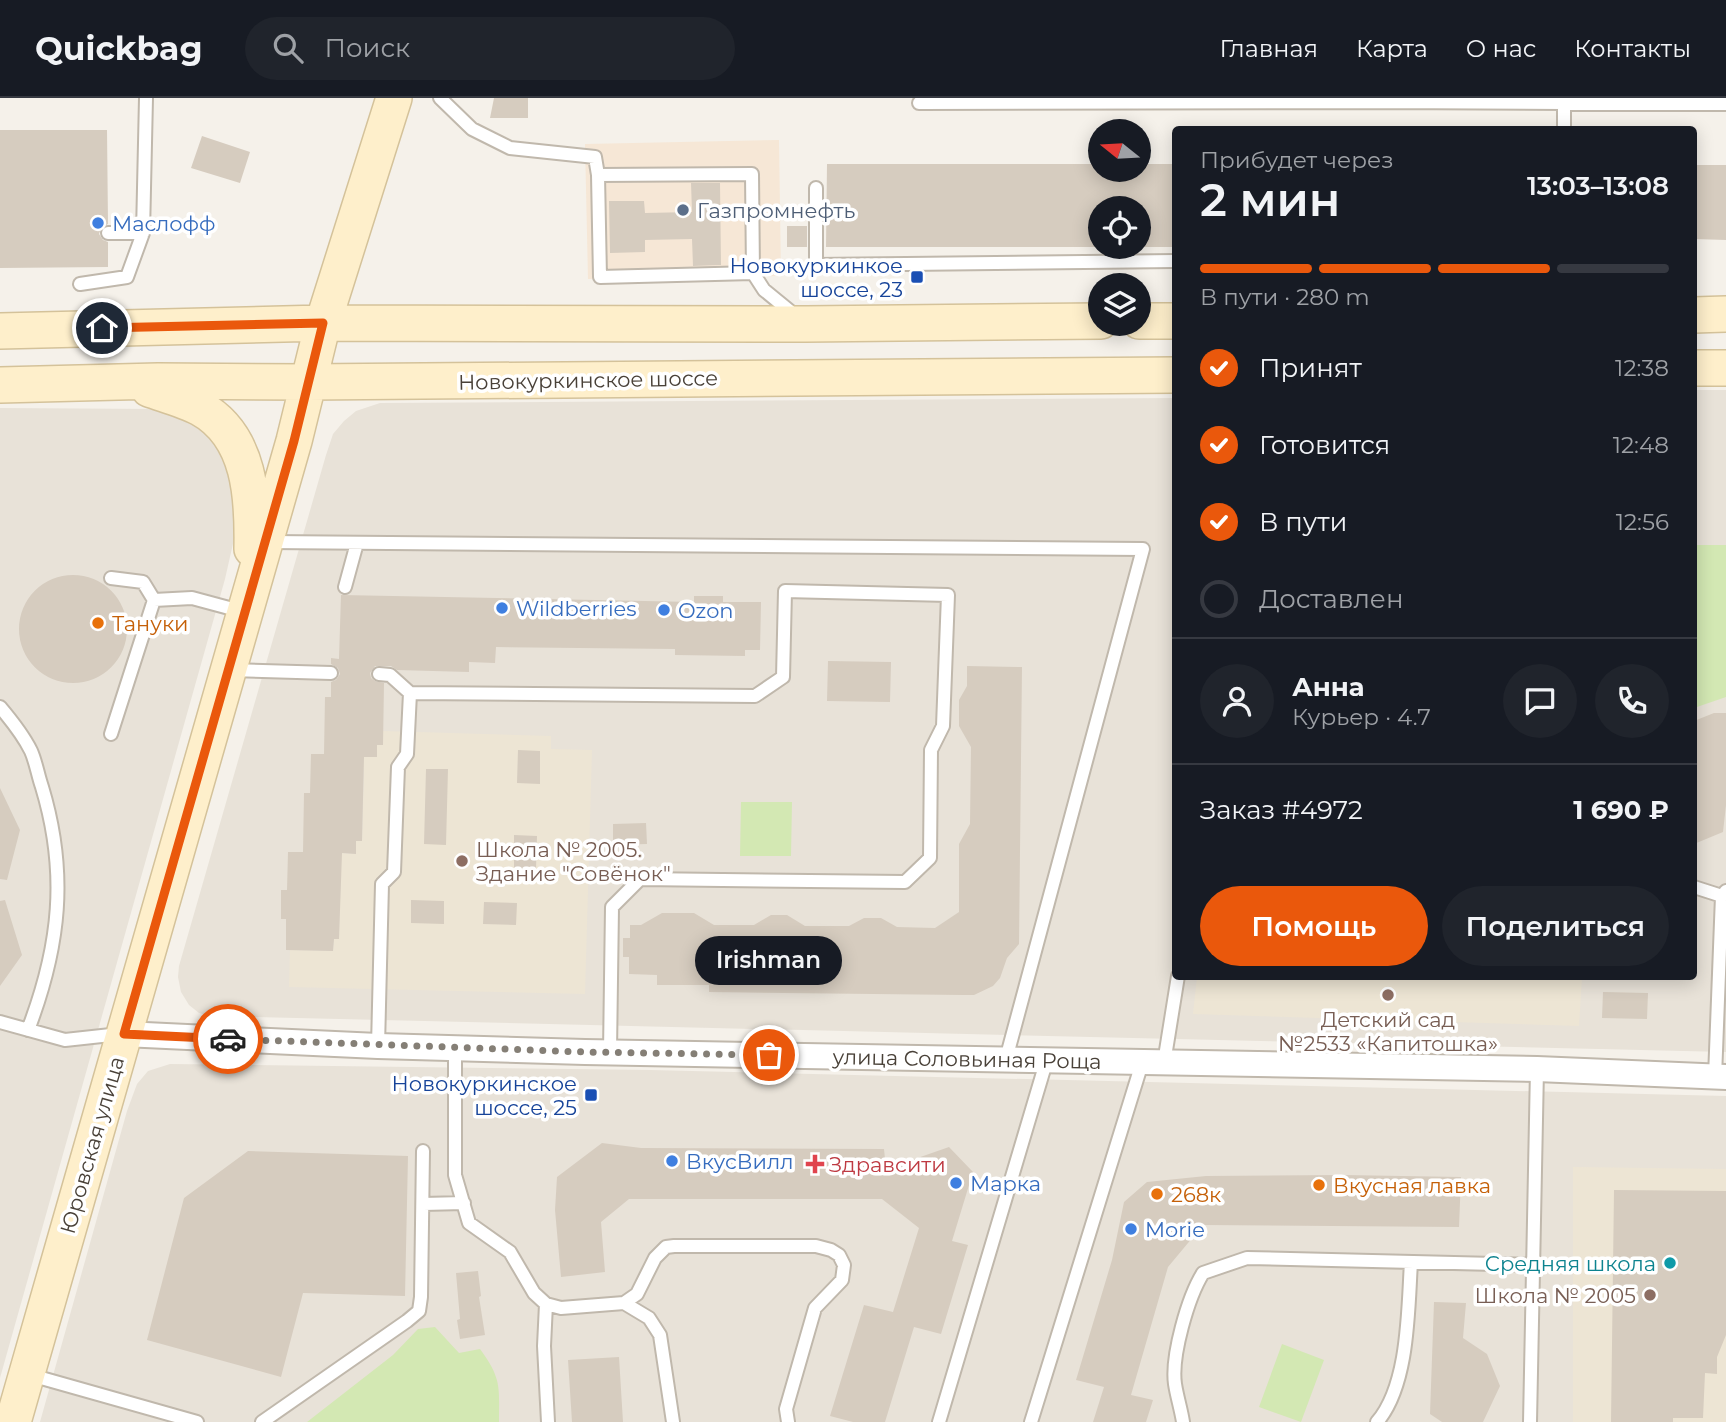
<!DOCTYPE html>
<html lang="ru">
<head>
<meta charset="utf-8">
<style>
	body { margin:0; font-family:Montserrat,sans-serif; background:#20242c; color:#f1f3f6; height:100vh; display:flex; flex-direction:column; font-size:26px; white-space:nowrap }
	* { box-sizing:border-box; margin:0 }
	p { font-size:23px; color:#9ea1a6 }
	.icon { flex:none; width:38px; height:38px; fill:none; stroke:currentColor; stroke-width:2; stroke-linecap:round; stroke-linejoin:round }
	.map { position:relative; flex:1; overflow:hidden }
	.drawer { position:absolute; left:1172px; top:28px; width:525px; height:854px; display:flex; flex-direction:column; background:#171b24; border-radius:7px; box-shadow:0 4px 18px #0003 }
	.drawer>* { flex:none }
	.needle { width:46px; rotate:288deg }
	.buttons { position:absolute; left:1088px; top:21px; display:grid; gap:14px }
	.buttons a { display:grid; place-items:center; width:63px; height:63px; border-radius:50%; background:#171b24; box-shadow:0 4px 18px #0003; font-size:35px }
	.pin { position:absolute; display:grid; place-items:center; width:60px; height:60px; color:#fff; margin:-30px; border:4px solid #fff; border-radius:50%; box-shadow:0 2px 7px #0007 }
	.courier { position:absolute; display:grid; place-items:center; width:70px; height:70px; margin:-35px; border:5px solid #ea580c; border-radius:50%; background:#fff; color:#222; box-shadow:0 2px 9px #0007 }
	.bubble { position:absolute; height:49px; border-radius:24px; background:#171b24; box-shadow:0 4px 18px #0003; font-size:23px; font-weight:600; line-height:49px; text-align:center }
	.head em { font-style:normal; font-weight:600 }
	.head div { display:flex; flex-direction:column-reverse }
	.head { display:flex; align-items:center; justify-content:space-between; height:119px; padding:0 28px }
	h1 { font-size:46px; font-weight:600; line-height:52px }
	.bar { display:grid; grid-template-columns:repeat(4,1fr); gap:10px 7px; align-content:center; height:84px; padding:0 28px }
	.bar i { height:9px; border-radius:5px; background:#363941 }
	.bar .on { background:#ea580c }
	.bar p { grid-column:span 4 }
	.line { display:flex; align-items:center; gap:18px; padding:0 28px; border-top:2px solid #363941 }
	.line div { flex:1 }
	.round { display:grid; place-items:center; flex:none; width:74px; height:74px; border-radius:37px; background:#20242c }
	ol { padding:0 28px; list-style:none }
	li { display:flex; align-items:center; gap:21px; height:77px }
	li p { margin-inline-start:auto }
	li .icon { padding:7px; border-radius:50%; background:#ea580c; color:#fff; stroke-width:4 }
	li:last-child { color:#9ea1a6 }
	li i { width:38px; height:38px; border:4px solid #363941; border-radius:50% }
	.button { display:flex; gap:14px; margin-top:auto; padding:14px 28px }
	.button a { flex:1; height:80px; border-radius:42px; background:#ea580c; color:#fff; font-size:28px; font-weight:600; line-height:80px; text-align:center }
	.button a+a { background:#20242c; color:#f1f3f6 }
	header { display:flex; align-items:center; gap:42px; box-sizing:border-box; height:98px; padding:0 35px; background:#171b24; border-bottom:2px solid #363941 }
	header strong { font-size:33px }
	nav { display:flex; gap:38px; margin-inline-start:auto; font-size:24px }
	.search { width:490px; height:63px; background:#20242c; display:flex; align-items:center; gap:18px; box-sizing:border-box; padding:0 24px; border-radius:38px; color:#9ea1a6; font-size:26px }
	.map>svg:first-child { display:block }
	.residential { fill:#e8e2d8 }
	.commercial { fill:#f6e7d6 }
	.education { fill:#ede5d4 }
	.green { fill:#d3e8b3 }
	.building { fill:#d6ccbf }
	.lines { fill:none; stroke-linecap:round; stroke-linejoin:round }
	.lane-casing { stroke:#c0b8ac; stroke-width:16 }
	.street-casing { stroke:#c0b8ac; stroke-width:28 }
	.secondary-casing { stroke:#d4c29a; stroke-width:38 }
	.lane { stroke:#fff; stroke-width:12 }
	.street { stroke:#fff; stroke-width:24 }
	.secondary { stroke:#feefcb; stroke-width:35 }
	.done { stroke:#857f76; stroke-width:7; stroke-dasharray:0 12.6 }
	.route { stroke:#ea580c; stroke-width:9 }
	.service-dot { fill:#5c6f8a; stroke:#fff; stroke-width:2.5 }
	.shop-dot { fill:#3f7fe0; stroke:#fff; stroke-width:2.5 }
	.transit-dot { fill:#1a4fb4; stroke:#fff; stroke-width:2.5 }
	.food-dot { fill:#e8710a; stroke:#fff; stroke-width:2.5 }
	.education-dot { fill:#8d6e63; stroke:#fff; stroke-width:2.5 }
	.health-dot { fill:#e0444e; stroke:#fff; stroke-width:2.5 }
	.culture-dot { fill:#0f9aa8; stroke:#fff; stroke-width:2.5 }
	.labels { text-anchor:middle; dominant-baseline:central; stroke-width:7; stroke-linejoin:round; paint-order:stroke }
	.service-label { font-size:21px; fill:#4e5e75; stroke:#fff; text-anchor:start }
	.shop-label { font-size:21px; fill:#366cbe; stroke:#fff; text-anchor:start }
	.transit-label { font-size:21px; fill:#164399; stroke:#fff; text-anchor:end }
	.street-label { font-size:21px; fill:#494138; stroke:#fff }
	.food-label { font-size:21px; fill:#c56008; stroke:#fff; text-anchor:start }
	.education-label { font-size:21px; fill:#785e54; stroke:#fff; text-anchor:start }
	.health-label { font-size:21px; fill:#be3a42; stroke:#fff; text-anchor:start }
	.culture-label { font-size:21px; fill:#0d838f; stroke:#fff; text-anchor:end }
</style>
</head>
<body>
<header>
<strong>Quickbag</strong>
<div class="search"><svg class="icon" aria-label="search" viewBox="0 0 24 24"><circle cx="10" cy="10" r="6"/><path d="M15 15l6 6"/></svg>Поиск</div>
<nav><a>Главная</a><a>Карта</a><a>О нас</a><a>Контакты</a></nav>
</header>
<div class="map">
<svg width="1726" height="1324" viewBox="0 0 1726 1324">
	<rect width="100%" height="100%" fill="#f5f1ea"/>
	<path class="residential" d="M1694,292h32v662l-1515,-36 -12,-3 -10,-8 -8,-13 -3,-15 1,-11 147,-511 7,-21 11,-13 12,-10 24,-8 796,-5v578h518z
		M0,310l157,1 52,17 25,45 3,55 -12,53 -225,799z
		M170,966l481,6 1075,26v326h-1686l87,-311 10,-27 11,-13z"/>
	<path class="commercial" d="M779,42l2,136 -193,3 -3,-135z"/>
	<path class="education" d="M383,633l168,5v13l41,1 -7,244 -296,-7 1,-37 43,1 1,-12 5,-1 2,-69 -6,-16 21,1v-13h6l2,-70 -6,-14h19v-12h6z
		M1197,879h385l-3,49 -386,-12z
		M1573,1069l153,2v253h-153z"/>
	<path class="green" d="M1694,447h32v152l-32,11z
		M741,704h51l-1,54h-51z
		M435,1229l24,26 21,-4c22,30 19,38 19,73h-192l86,-67 25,-26z
		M1282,1246l42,16 -23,62 -42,-15z"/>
	<path class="building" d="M494,0h34v20h-38z
		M0,32h107l1,94 -7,4 -2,6 4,6 5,2v25l-108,1z
		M202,38l48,16 -10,31 -49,-15z
		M827,66h274v6h38v-6h37v83h-37v-39h-38v39h-275z
		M1694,67h32v75l-32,-1z
		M691,85h29l1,82 -28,1 -1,-27 -47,1v12l-35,1 -1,-52h35l1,12 47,-1z
		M787,128h20v21h-20z
		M19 531a54 54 0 1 1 108 0a54 54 0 1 1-108 0Z
		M341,497l353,7v-6h29v6h38l-1,48h-15v6l-70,-1v-6l-179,-2 -1,16 -26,-1v10l-72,-2 -6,-4h-16l-5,7 1,5 4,3 9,2 -1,62h-6v12h-13l-2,84h-6v13l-14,-1 -3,86h-5l-1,12 -47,-1v-31h-5v-29h6l1,-38h15l1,-59h6l1,-39h13l1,-57h6v-15l5,-2 4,-6 -2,-6 -7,-4v-6l8,1z
		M828,563l63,1 -1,40 -63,-1z
		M967,568l55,1 -3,277 -12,14 -7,20 -7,8 -19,9h-11l-254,-3v-7h-52v-10l-28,-1v-17h-6v-19h7v-13h11l21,-12h32l20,12h40l17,-10h16l18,11h44l15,-8h17l16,9 38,1 24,-16v-68l11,-20 1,-77 -12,-21v-26l8,-14z
		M1714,615h12v92l-3,27 -29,12v-123z
		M518,652l22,1v33l-23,-1z
		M426,671h22l-2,76 -22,-1z
		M0,690l20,42 -13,50 -7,-1z
		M646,725l1,21 -34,1v-21z
		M514,737l23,1 -1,33h-22z
		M5,802l17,55 -22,31v-85z
		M411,802l33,1v23l-33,-1z
		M484,804l33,1 -1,22 -33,-1z
		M1603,894l45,1 -1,26 -45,-1z
		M602,1045l39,5 243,1 2,20 63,-22 24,25 -21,69 16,4 -27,89 -27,-7 -29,95h-32l-23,-6 34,-111 29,7 26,-84 -37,-29h-253l-28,23 4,50 -44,5 -6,-67 2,-33z
		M248,1053l160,5 -3,140 -102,-3 -22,84 -134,-37 37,-142z
		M1343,1077l118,2 -2,50 -256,-2 -35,42 -37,128 22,5 -7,22h-53l11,-35 -28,-7 36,-120 12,-58 23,-20 59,-6z
		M1614,1092l112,1v144l-9,22v17l-12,-1 -2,45h-30v4h-62z
		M478,1173l3,25 -2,1 6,38 -25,4 -3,-19 3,-1 -4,-46z
		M1434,1204l32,1 -3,35 24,16 13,32 -17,36h-41l-12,-8z
		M619,1259l4,65h-51l-4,-62z"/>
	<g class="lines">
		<defs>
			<path id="lane" d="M440,0l32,31 38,19 85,9 3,18 154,-1 1,99 11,17 33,27
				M1385,0l1,4 340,2
				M919,5l467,-1
				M1564,32v-27
				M598,77l2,102 153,-4
				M816,90v77l360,-4
				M108,135h35l3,-135
				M80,186l47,-7 16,-44
				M269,444l874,7 -137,510
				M111,480l32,4 11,18
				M345,489l12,-44
				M230,572l101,3
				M379,576l11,1 20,18
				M0,609c11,13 23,28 31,44 5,11 7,25 11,36 26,86 18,159 -14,243
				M111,636l43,-134 38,-2 52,14
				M1694,789l28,9
				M0,924l65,18 55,-6
				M378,948l4,-162 12,-12 4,-105 9,-13 3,-61 345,3 28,-19 2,-86 163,4 -5,131 -12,24 -1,108 -25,24 -265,-3 -28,28 -2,145
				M455,949v128l14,48 41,29 24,41 12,11 15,4 63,-5 13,-9 18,-36 11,-11 8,-1h142l15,4 8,5 5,10 -2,15 -27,28 -29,101 2,13
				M1164,965l14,-87
				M1715,979l7,-181 4,-5
				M423,1106l41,-1
				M624,1205l25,15 11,17 13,87
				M546,1206l-2,42 4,76
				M27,1276l170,48
				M262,1324l145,-101 12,-10 2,-14 2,-146
				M939,1324l108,-363
				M1031,1324l111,-359
				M1183,1324c-2,-13 -6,-25 -8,-38 -4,-28 13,-87 28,-111l44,-15 287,7
				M1377,1324c32,-37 31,-113 34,-160
				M1530,1324l7,-353"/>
			<path id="street" d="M124,936l254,12 207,6 952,17 189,8"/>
			<path id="secondary" d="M1694,217l32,-1
				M1139,223h37
				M0,233l323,-8 483,1 295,-3
				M1694,270h32
				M0,287l158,-4 150,1 868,-7
				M149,291c17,6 36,11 51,19 51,28 53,91 52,141
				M13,1324l281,-981 29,-118 71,-225"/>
		</defs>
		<use href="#lane" class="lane-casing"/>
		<use href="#street" class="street-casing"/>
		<use href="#secondary" class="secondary-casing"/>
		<use href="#lane" class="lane"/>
		<use href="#street" class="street"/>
		<use href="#secondary" class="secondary"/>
	</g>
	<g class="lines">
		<path class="done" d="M228,941l357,13 184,3"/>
		<path class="route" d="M102,230l221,-5 -29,118 -170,593 104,5"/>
	</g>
	<circle class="service-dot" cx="683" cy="112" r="7"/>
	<g class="shop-dot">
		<circle cx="98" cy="125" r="7"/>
		<circle cx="502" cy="510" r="7"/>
		<circle cx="664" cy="512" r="7"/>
		<circle cx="672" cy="1063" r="7"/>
		<circle cx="956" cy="1085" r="7"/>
		<circle cx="1131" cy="1131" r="7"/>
	</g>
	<g class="transit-dot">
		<rect x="910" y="172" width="14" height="14" rx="3.5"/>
		<rect x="584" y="990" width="14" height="14" rx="3.5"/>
	</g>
	<g class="food-dot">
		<circle cx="98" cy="525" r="7"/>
		<circle cx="1319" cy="1087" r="7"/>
		<circle cx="1157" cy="1096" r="7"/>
	</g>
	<g class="education-dot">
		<circle cx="462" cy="763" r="7"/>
		<circle cx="1388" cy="897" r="7"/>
		<circle cx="1650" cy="1197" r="7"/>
	</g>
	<path class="health-dot" d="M811.5 1055.5h7v7h7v7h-7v7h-7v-7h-7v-7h7z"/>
	<circle class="culture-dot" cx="1670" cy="1165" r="7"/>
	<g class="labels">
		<g class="service-label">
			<text x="697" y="112">Газпромнефть</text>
		</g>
		<g class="shop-label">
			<text x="112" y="125">Маслофф</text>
			<text x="516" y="510">Wildberries</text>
			<text x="678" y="512">Ozon</text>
			<text x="686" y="1063">ВкусВилл</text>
			<text x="970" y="1085">Марка</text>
			<text x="1145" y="1131">Morie</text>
		</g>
		<g class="transit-label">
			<text x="903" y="167">Новокуркинкое<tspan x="903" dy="24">шоссе, 23</tspan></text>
			<text x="577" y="985">Новокуркинское<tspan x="577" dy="24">шоссе, 25</tspan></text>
		</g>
		<g class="street-label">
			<text transform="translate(588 282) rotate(-1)">Новокуркинское шоссе</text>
			<text transform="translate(967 961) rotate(1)">улица Соловьиная Роща</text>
			<text transform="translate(92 1047) rotate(-74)">Юровская улица</text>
		</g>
		<g class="food-label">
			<text x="112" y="525">Тануки</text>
			<text x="1333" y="1087">Вкусная лавка</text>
			<text x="1171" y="1096">268к</text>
		</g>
		<g class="education-label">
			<text x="476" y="751">Школа № 2005.<tspan x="476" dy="24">Здание "Совёнок"</tspan></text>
			<text x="1388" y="921" text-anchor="middle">Детский сад<tspan x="1388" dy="24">№2533 «Капитошка»</tspan></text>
			<text x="1636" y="1197" text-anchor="end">Школа № 2005</text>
		</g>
		<g class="health-label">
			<text x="829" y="1066">Здравсити</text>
		</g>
		<g class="culture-label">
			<text x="1656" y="1165">Средняя школа</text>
		</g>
	</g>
</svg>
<div class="buttons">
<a><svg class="needle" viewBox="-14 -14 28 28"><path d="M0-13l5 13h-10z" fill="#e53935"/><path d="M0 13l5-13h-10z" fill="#9ea1a6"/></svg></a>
<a><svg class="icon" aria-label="locate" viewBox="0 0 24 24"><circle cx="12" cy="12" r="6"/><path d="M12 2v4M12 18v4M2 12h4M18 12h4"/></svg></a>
<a><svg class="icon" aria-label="layers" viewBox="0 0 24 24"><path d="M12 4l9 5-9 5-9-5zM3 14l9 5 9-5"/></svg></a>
</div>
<div class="pin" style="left:769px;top:957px;background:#ea580c"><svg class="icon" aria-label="bag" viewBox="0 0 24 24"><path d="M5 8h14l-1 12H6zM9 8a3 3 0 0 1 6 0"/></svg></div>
<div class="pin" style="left:102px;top:230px;background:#1f2937"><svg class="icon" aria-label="home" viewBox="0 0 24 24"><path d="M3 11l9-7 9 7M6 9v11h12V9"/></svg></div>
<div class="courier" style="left:228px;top:941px"><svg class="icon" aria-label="car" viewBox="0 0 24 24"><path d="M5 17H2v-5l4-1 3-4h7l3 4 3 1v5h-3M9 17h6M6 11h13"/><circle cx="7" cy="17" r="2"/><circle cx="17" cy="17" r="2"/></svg></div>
<div class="bubble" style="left:695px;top:838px;width:147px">Irishman</div>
<section class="drawer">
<div class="head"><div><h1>2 мин</h1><p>Прибудет через</p></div><em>13:03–13:08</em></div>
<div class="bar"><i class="on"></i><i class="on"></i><i class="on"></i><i></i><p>В пути · 280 m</p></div>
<ol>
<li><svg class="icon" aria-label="check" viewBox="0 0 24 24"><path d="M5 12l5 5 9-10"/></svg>Принят<p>12:38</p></li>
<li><svg class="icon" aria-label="check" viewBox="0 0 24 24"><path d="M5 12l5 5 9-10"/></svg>Готовится<p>12:48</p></li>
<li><svg class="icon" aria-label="check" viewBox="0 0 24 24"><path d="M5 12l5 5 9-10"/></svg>В пути<p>12:56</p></li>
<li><i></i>Доставлен</li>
</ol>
<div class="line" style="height:126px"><a class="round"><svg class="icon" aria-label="person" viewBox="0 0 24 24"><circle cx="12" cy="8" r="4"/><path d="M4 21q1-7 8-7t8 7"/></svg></a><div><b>Анна</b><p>Курьер · 4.7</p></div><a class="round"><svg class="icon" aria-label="chat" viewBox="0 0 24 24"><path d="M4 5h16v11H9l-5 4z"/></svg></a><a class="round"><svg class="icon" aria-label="phone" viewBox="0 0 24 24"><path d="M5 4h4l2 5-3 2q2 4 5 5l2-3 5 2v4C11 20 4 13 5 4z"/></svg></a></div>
<div class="line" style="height:91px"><div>Заказ #4972</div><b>1 690 ₽</b></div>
<div class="button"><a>Помощь</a><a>Поделиться</a></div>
</section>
</div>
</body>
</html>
